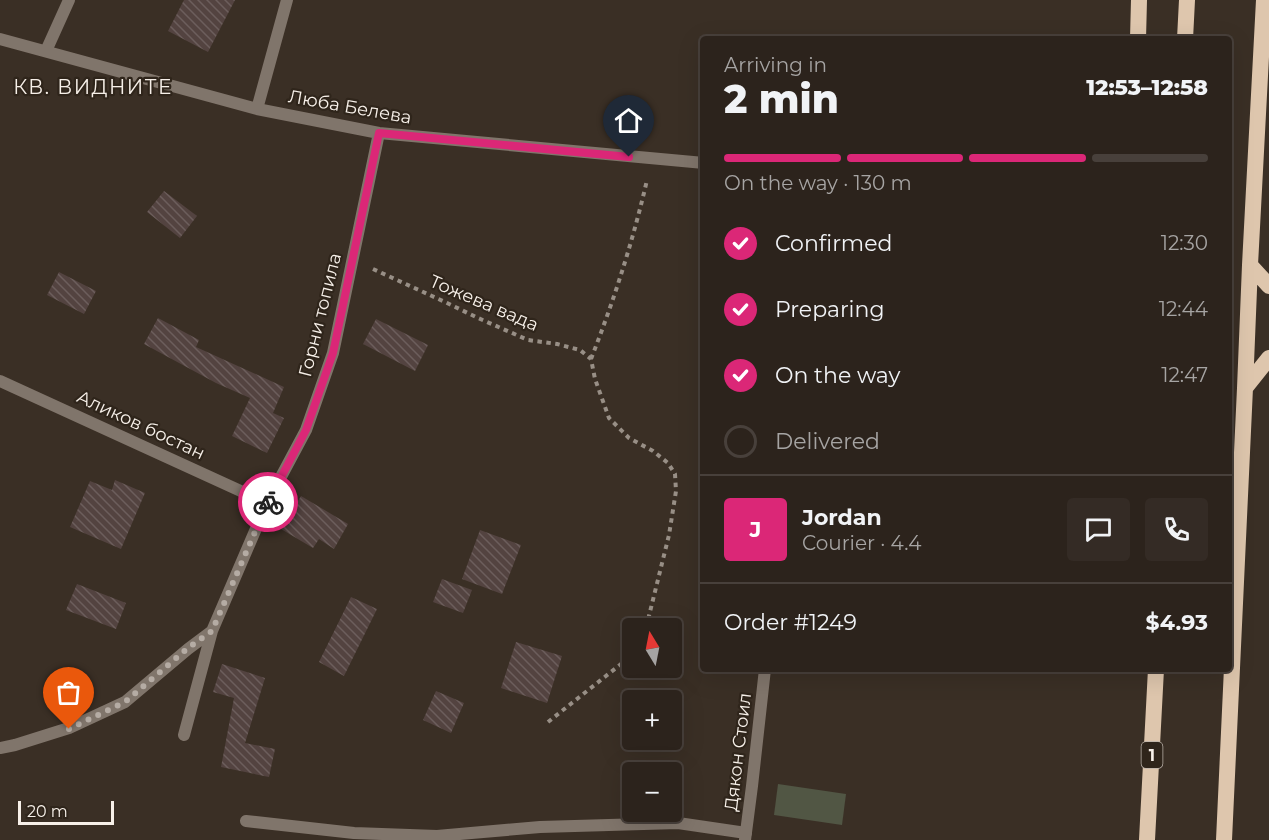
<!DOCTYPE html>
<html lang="en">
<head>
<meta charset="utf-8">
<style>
	body { margin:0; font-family:Montserrat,sans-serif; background:#342b25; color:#f1f3f6; height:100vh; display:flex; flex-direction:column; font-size:22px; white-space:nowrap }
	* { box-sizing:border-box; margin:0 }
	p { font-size:20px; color:#a6a4a3 }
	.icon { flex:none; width:33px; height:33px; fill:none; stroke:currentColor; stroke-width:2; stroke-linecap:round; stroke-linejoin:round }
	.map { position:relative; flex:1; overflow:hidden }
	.sheet { position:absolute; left:700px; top:36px; width:532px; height:636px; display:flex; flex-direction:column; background:#2c231c; border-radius:6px; box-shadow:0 6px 24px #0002,0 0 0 2px #48403b }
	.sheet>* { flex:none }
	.needle { width:39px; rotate:350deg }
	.buttons { position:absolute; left:622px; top:618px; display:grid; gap:12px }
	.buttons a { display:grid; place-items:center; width:60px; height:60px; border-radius:6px; background:#2c231c; box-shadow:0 6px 24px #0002,0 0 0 2px #48403b; font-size:30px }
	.scale { position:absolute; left:18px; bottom:15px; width:96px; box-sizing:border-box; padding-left:6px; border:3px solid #f7f0e9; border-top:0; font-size:16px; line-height:21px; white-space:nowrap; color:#f7f0e9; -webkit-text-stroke:4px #2f251b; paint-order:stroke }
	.pin { position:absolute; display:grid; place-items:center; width:51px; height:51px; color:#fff; margin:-62px -26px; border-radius:50% 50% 50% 0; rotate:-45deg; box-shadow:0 0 6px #0007 }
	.pin .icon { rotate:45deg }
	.courier { position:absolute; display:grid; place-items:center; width:60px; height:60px; margin:-30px; border:4px solid #db2777; border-radius:50%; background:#fff; color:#222; box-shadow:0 2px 8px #0007 }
	.overview em { font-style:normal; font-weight:800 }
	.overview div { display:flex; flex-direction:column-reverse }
	.overview { display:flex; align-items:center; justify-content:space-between; height:102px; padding:0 24px }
	h1 { font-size:39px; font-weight:800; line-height:45px }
	.bar { display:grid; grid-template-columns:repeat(4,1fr); gap:9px 6px; align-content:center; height:72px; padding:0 24px }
	.bar i { height:8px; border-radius:4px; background:#48403b }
	.bar .selected { background:#db2777 }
	.bar p { grid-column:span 4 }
	.line { display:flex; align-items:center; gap:15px; padding:0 24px; border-top:2px solid #48403b }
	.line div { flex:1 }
	.round { display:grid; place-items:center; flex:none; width:63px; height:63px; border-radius:6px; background:#342b25 }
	ol { padding:0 24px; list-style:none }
	li { display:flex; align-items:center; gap:18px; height:66px }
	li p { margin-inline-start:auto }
	li .icon { padding:6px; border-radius:50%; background:#db2777; color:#fff; stroke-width:4 }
	li:last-child { color:#a6a4a3 }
	li i { width:33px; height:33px; border:3px solid #48403b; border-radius:50% }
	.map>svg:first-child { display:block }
	.grass { fill:#515644 }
	.building { fill:url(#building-back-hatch) }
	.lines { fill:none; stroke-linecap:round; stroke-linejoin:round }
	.path { stroke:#988f86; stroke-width:4; stroke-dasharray:4.5 4.5; stroke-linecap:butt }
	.service { stroke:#80756b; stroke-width:12 }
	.minor { stroke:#80756b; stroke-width:12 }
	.trunk { stroke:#dec6ad; stroke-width:16 }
	.done { stroke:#b5aca4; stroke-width:6; stroke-dasharray:0 10.8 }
	.route { stroke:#db2777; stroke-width:8 }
	.labels { text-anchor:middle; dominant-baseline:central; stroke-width:4.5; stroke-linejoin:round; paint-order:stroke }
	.shield { fill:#2f251b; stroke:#bbb3ab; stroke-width:1.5 }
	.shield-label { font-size:16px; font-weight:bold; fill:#f7f0e9 }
	.street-label { font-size:18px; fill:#f7f0e9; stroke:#2f251b }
	.neighbourhood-label { font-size:20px; letter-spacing:1.5px; fill:#f7f0e9; stroke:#2f251b }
</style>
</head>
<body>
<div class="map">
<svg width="1269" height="840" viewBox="0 0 1269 840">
	<defs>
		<pattern id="building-back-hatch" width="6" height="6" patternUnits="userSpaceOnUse" patternTransform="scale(1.5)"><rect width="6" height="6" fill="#534340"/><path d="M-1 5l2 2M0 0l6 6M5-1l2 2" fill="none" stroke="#6c5e5c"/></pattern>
	</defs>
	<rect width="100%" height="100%" fill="#3a2f25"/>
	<path class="grass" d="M778,784l68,10 -4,31 -68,-10z"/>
	<path class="building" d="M184,0h51l-27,52 -40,-21z
		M164,191l33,25 -17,22 -33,-26z
		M59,272l37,19 -12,23 -37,-19z
		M158,318l41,22 -3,7 88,40 -11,26 11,5 -17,35 -35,-17 18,-38 -34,-15 -72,-39z
		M376,319l52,26 -13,26 -52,-27z
		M115,480l30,13 -24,56 -51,-22 20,-46 22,9z
		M301,496l47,28 -14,25 -15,-10 -6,9 -32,-19z
		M480,530l41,15 -19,49 -40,-15z
		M442,579l30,11 -9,23 -30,-11z
		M77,584l49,19 -10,26 -50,-19z
		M351,597l26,12 -33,67 -25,-14z
		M516,642l46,14 -15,47 -46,-15z
		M222,664l43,14 -20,65 30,6 -6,28 -48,-10 13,-69 -21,-6z
		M436,691l28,12 -13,30 -28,-13z"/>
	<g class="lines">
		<path class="path" d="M373,269l72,33 33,16 50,22 29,4 23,6 11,9 4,20 14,39 20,20 24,13 15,12 7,11 1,17 -7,44 -23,93
			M591,359c23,-59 42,-118 56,-179
			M548,722l73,-58 12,-16"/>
		<path class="service" d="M246,821l108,12 83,3 103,-9 138,-4 68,10"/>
		<path class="minor" d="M0,39l257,70 122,24 325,30
			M46,51l23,-51
			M257,109l30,-109
			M0,381l267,122
			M184,735l28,-104 55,-128 39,-73 27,-77 46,-220
			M0,748l15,-3 54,-17 56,-26 63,-53 24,-18
			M745,840l7,-54 13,-117"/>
		<path class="trunk" d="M1138,39l1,-39
			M1185,39l2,-39
			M1250,265l19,21
			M1245,388l24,-30
			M1147,840l9,-171
			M1224,840l21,-452 5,-123 14,-265"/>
	</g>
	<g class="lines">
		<path class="done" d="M69,729l56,-27 63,-54 24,-17 56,-129"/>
		<path class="route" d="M268,502l38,-72 27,-77 46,-220 250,24"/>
	</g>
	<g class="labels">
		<rect class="shield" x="1141.5" y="742" width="21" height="26" rx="4.5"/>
		<g class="shield-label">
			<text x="1152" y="755">1</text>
		</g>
		<g class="street-label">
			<text transform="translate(350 107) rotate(10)">Люба Белева</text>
			<text transform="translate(484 303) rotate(23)">Тожева вада</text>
			<text transform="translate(320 315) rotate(-76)">Горни топила</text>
			<text transform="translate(141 425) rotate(25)">Аликов бостан</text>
			<text transform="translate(738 752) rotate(-83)">Дякон Стоил</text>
		</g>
		<g class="neighbourhood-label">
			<text x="93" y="87">КВ. ВИДНИТЕ</text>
		</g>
	</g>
</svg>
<div class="buttons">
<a><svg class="needle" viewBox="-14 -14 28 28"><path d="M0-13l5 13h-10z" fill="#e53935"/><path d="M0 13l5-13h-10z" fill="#a6a4a3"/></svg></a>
<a>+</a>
<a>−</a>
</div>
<div class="scale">20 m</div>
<div class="pin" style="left:69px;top:729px;background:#ea580c"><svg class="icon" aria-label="bag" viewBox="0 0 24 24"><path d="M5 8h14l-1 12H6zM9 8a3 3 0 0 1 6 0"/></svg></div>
<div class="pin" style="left:629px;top:157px;background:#1f2937"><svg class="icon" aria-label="home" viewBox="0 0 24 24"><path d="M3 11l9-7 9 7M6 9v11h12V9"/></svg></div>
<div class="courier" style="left:268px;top:502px"><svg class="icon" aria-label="bike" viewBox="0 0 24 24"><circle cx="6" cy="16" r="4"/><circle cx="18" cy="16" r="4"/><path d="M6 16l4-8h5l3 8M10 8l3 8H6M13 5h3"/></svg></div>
<section class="sheet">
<div class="overview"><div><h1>2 min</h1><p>Arriving in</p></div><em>12:53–12:58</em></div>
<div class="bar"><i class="selected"></i><i class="selected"></i><i class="selected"></i><i></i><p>On the way · 130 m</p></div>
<ol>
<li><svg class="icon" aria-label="check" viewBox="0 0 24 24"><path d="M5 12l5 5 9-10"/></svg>Confirmed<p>12:30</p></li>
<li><svg class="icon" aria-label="check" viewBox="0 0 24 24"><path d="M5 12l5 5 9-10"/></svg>Preparing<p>12:44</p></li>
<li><svg class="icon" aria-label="check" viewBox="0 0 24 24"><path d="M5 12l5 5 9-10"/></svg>On the way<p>12:47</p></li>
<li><i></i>Delivered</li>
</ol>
<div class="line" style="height:108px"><b class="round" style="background:#db2777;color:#fff">J</b><div><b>Jordan</b><p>Courier · 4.4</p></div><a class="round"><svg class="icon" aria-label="chat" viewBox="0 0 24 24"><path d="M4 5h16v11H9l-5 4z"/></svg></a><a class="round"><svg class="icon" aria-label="phone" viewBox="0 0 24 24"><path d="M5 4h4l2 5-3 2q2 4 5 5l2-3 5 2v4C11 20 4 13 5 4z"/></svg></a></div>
<div class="line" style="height:78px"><div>Order #1249</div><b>$4.93</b></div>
</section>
</div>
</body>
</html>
